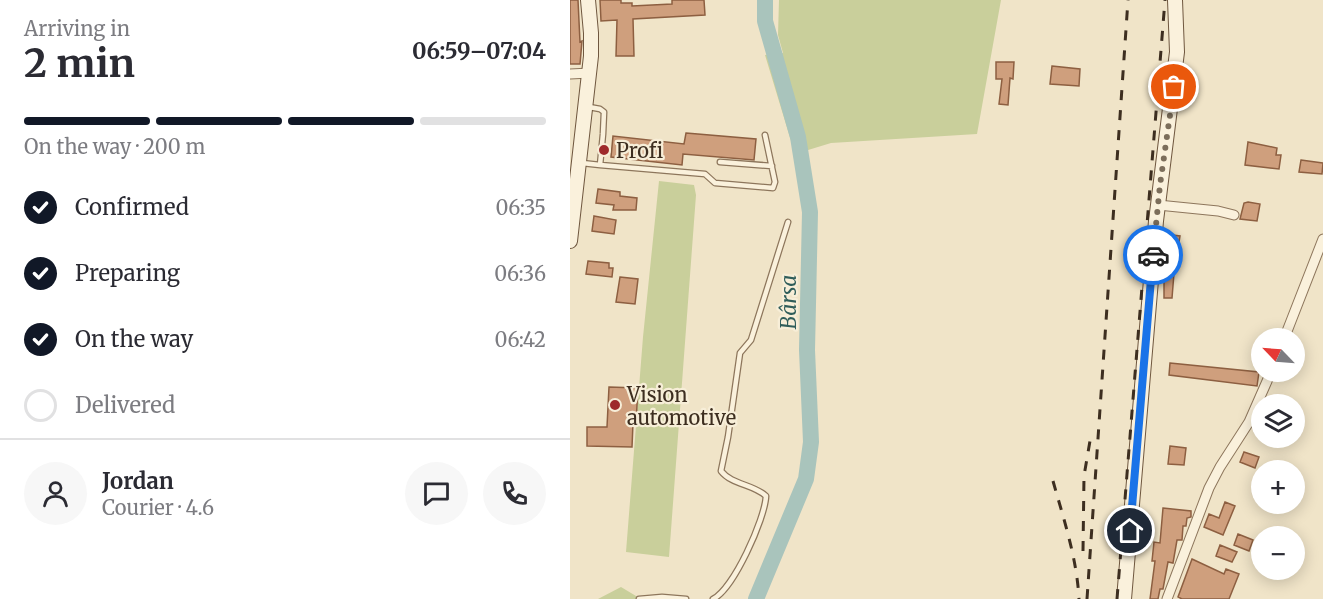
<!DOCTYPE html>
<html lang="en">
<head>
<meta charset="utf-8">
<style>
	body { margin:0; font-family:Merriweather,serif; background:#f7f7f7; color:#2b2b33; height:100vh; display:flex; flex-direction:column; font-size:22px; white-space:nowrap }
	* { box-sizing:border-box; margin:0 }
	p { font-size:20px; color:#7c7c81 }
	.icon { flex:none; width:33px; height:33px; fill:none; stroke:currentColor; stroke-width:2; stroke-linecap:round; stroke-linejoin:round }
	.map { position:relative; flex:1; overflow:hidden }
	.drawer { display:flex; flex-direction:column; background:#fff; width:570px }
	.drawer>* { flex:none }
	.needle { width:39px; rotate:295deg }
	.tools { position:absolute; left:681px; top:328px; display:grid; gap:12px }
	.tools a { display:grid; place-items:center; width:54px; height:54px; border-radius:50%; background:#fff; box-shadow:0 3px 15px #0003; font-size:30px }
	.pin { position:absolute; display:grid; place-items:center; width:51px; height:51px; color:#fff; margin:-26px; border:3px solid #fff; border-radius:50%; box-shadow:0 2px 6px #0007 }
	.courier { position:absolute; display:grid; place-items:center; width:60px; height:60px; margin:-30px; border:4px solid #1a73e8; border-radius:50%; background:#fff; color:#222; box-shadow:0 2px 8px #0007 }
	.overview em { font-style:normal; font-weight:700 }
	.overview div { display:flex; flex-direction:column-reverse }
	.overview { display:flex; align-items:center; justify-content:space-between; height:102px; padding:0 24px }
	h1 { font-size:39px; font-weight:700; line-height:45px }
	.bar { display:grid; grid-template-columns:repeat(4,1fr); gap:9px 6px; align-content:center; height:72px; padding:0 24px }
	.bar i { height:8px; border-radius:4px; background:#e1e1e2 }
	.bar .on { background:#111827 }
	.bar p { grid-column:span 4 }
	.line { display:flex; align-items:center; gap:15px; padding:0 24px; border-top:2px solid #e1e1e2 }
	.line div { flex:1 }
	.round { display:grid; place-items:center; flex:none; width:63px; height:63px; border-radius:32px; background:#f7f7f7 }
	ol { padding:0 24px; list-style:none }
	li { display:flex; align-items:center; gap:18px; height:66px }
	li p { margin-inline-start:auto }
	li .icon { padding:6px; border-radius:50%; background:#111827; color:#fff; stroke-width:4 }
	li:last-child { color:#7c7c81 }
	li i { width:33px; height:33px; border:3px solid #e1e1e2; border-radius:50% }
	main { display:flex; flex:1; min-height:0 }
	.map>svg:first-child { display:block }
	.green { fill:#c9cf9b }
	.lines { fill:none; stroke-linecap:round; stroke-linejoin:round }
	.river { stroke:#a9c4bc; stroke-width:16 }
	.building { fill:#cf9f7d; stroke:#8d5f41; stroke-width:1.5 }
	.lane-casing { stroke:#8d765c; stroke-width:7 }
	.street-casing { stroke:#8d765c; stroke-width:11 }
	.secondary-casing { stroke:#6f573f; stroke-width:16 }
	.lane { stroke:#faf1dc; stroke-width:4.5 }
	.street { stroke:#faf1dc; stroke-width:9 }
	.secondary { stroke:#faf1dc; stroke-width:14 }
	.rail { stroke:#3d2e20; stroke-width:3; stroke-dasharray:10 10; stroke-linecap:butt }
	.done { stroke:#7c6e5b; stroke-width:6; stroke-dasharray:0 10.8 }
	.route { stroke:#1a73e8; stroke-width:8 }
	.poi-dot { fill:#9e2a2b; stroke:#f7eed8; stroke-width:2 }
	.labels { text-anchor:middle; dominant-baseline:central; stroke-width:4.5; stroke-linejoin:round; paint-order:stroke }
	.poi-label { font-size:20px; fill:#3d2e20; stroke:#f7eed8; text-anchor:start }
	.water-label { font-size:21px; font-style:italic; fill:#2f5d5a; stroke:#f7eed8 }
</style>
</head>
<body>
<main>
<section class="drawer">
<div class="overview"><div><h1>2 min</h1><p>Arriving in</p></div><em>06:59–07:04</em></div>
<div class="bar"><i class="on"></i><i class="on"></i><i class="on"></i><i></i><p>On the way · 200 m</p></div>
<ol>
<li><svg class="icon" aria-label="check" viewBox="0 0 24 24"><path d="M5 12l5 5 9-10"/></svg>Confirmed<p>06:35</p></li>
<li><svg class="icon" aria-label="check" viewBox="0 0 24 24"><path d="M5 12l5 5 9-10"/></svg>Preparing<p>06:36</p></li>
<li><svg class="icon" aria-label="check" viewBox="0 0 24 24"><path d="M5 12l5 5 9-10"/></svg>On the way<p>06:42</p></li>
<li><i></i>Delivered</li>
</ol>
<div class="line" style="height:108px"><a class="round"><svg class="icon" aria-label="person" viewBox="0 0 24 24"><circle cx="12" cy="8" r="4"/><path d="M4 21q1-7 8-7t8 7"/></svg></a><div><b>Jordan</b><p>Courier · 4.6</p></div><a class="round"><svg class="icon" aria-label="chat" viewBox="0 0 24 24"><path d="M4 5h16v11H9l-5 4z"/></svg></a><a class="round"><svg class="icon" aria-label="phone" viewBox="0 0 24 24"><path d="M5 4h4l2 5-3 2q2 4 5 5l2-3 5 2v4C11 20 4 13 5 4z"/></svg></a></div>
</section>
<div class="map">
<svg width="753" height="599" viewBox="0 0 753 599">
	<rect width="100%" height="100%" fill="#f0e4c8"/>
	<path class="green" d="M209,0h222l-24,134 -146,9 -36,11 -30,-99 18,-2 -5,-18z
		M89,181l35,4 2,10 -27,362 -43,-5 17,-215z
		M51,587l20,12h-43z"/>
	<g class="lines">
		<path class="river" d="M186,599l50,-120 5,-37 -4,-92 3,-138 -12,-75 -33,-116v-21"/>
	</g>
	<path class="building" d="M0,0h8l2,42 2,-1 -2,23h-10z
		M30,0h21v3h11v3l40,-2v-4h32l1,15 -72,4 1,37h-18l1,-36 -16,1z
		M426,62h18l-1,17 -3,-1 -2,27 -9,-1 3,-25h-6z
		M482,66l28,3 -1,17 -29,-2z
		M116,133l70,6 -2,21 -71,-6 -1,11 -71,-8 2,-21 71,8z
		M678,142l29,6 -1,7h5l-2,14 -34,-4z
		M731,160l22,3 -1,11 -23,-2z
		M28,189l22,3v4l17,2 -1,12h-23l1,-5 -18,-2z
		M678,202l12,2 -3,17 -17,-2 4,-16z
		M24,216l22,4 -2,14 -22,-3z
		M594,234l16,2 -2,12h-2l-4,50h-8v-22l-4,-1 1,-9 4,1 2,-20 -4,-1z
		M18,261l21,2v5h4l-1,9 -26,-3z
		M50,277l18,2 -3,25 -19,-2z
		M600,363l89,9 -2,14 -88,-11z
		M39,387l29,1 -2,35h-3l-1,24 -45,-1v-19h20z
		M600,446l16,2 -2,17 -16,-1z
		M674,452l15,5 -4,11 -15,-6z
		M655,502l10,4 -12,29 -19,-8 5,-13 10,4z
		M593,508l28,3v6l-4,1 -1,8h-3l-1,14h-5l-4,23 -5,-1 -5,27h-3l-2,10h-8l5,-38h-3l2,-19 6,1z
		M668,534l15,6 -4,11 -15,-6z
		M650,545l17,7 -5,10 -16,-6z
		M622,559l32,15 2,-5 13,5 -10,25h-47l-4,-2z"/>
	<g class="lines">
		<defs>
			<path id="lane" d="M150,162l52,4
				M12,163l18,2 3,-31 1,-22 -4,-3 -11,-2
				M30,165l105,9 10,9 58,5 2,-6 -10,-47
				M69,599l23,-2 24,2
				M143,599c20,-9 52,-80 53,-103 -13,-12 -34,-11 -45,-25l7,-34 12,-84 11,-13 37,-118"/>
			<path id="street" d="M0,74l20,-1
				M588,205l60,6 16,4
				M714,339l39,-100
				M597,599l42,-111 11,-21 29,-45 22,-50"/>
			<path id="secondary" d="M0,241l21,-185v-23l-3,-33
				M554,599l32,-378 21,-169 -2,-52"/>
		</defs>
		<use href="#lane" class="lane-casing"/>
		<use href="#street" class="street-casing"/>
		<use href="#secondary" class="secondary-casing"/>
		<use href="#lane" class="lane"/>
		<use href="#street" class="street"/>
		<use href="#secondary" class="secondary"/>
		<path class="rail" d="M483,481c11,39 24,78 26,118
			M513,551l1,-75 7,-41
			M517,599l41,-599
			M547,599l48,-599"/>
	</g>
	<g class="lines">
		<path class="done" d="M583,255l7,-70 14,-98"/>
		<path class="route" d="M560,531l23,-276"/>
	</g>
	<g class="poi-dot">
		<circle cx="34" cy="150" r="6"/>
		<circle cx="45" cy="405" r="6"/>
	</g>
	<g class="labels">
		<g class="poi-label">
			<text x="46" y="150">Profi</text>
			<text x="57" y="394">Vision<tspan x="57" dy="23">automotive</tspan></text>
		</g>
		<g class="water-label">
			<text transform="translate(218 302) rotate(-90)">Bârsa</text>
		</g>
	</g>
</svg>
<div class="tools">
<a><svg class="needle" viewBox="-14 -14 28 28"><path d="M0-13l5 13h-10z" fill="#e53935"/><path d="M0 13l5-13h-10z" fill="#7c7c81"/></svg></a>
<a><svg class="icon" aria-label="layers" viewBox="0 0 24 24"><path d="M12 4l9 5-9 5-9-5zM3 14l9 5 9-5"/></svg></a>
<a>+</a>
<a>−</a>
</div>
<div class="pin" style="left:604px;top:87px;background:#ea580c"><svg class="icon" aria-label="bag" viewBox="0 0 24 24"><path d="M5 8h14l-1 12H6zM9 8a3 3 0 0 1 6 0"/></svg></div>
<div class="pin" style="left:560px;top:531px;background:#1f2937"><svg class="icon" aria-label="home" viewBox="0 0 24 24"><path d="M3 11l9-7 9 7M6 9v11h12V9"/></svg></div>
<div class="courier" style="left:583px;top:255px"><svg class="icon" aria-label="car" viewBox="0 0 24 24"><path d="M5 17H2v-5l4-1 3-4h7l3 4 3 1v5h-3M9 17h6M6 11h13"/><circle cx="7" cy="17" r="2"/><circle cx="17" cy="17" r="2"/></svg></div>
</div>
</main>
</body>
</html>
